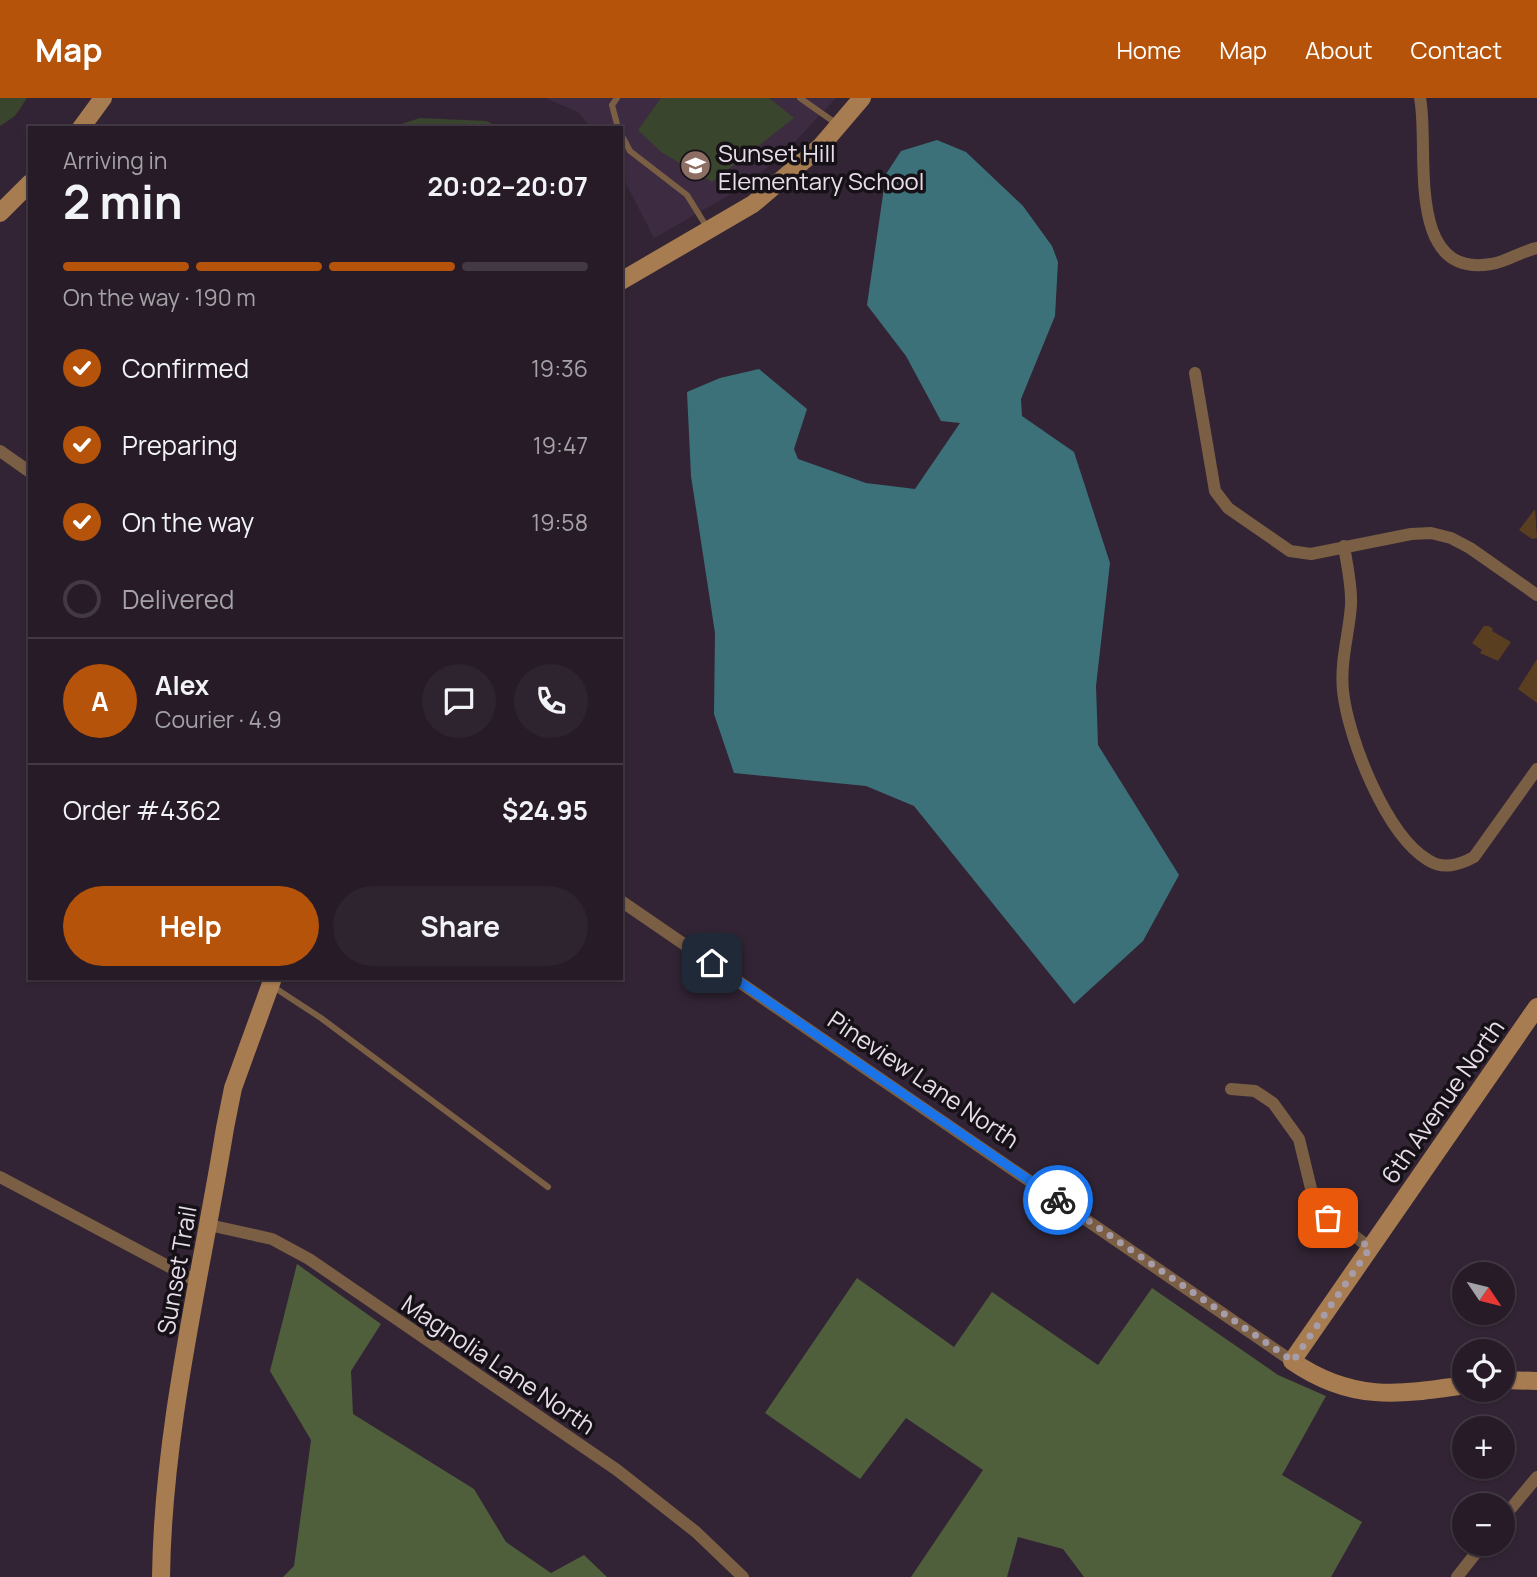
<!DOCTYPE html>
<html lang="en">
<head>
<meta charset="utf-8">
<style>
	body { margin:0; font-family:Manrope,sans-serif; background:#2e242f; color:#f1f3f6; height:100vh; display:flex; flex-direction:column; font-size:26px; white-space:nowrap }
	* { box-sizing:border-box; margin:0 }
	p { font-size:23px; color:#a4a1a7 }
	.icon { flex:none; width:38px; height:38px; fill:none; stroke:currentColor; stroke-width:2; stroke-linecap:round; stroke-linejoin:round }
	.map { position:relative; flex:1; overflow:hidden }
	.side { position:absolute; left:28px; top:28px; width:595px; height:854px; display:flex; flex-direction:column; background:#261b27; border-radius:0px; box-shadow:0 2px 5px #0004,0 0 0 2px #423944 }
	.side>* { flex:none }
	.needle { width:46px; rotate:125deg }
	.controls { position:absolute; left:1452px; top:1164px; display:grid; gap:14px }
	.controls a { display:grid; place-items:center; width:63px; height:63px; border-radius:50%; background:#261b27; box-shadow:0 2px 5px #0004,0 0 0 2px #423944; font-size:35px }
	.pin { position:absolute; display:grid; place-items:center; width:60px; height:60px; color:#fff; margin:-30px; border-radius:14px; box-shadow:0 4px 10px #0006 }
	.courier { position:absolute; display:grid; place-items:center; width:70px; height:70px; margin:-35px; border:5px solid #1a73e8; border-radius:50%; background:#fff; color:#222; box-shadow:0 2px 9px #0007 }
	.headline em { font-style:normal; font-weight:700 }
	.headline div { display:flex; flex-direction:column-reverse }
	.headline { display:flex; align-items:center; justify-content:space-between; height:119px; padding:0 35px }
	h1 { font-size:46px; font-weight:700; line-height:52px }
	.bar { display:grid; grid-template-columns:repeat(4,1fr); gap:10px 7px; align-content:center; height:84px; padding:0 35px }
	.bar i { height:9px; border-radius:5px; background:#423944 }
	.bar .on { background:#b45309 }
	.bar p { grid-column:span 4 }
	.line { display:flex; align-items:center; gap:18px; padding:0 35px; border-top:2px solid #423944 }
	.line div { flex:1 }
	.round { display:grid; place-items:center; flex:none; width:74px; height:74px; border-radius:37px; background:#2e242f }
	ol { padding:0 35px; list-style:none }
	li { display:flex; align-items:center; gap:21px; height:77px }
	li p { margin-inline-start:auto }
	li .icon { padding:7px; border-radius:50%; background:#b45309; color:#fff; stroke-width:4 }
	li:last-child { color:#a4a1a7 }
	li i { width:38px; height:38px; border:4px solid #423944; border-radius:50% }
	.cta { display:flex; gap:14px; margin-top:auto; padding:14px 35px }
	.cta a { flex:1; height:80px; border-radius:42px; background:#b45309; color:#fff; font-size:28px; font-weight:700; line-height:80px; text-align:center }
	.cta a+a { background:#2e242f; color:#f1f3f6 }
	header { display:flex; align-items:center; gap:42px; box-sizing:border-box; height:98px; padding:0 35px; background:#b45309; color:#fff }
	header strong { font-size:33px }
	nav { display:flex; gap:38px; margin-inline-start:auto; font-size:24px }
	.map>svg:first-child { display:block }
	.built { fill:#3d2b41 }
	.green { fill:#39452c }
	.forest { fill:#4f5f3c }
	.water { fill:#3c717a }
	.building { fill:#593e20 }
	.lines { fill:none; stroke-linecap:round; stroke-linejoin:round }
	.lane { stroke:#7a5f44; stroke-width:6 }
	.street { stroke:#7a5f44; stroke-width:12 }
	.secondary { stroke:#a77c50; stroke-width:18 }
	.done { stroke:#a79ca9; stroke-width:7; stroke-dasharray:0 12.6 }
	.route { stroke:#1a73e8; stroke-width:9 }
	.labels { text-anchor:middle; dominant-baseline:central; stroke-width:7; stroke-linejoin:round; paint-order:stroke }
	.poi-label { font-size:24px; fill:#e6dde8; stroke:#161017; text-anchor:start }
	.street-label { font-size:24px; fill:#e6dde8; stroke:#161017 }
</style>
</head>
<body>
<header>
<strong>Map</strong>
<nav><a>Home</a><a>Map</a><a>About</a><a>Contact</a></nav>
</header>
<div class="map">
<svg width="1537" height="1479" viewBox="0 0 1537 1479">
	<rect width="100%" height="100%" fill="#322434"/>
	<path class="built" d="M545,0h291l-57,61 -46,34 -79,45 -33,-64v-46h-30l-13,-16z"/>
	<path class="green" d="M0,0h27l-12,18 -15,10z
		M661,0h108l25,20 -82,64 -51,-30 -23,-22z
		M420,20l66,3 16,7h-113z"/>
	<path class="forest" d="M297,1166l84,60 -30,47 2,43 121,75 32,53 45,31 33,-18 23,22h-324l11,-11 17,-126 -41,-69z
		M857,1180l97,69 38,-55 106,73 54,-77 126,87 48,21 -44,79 80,47 -31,55h-247l-21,-28 -45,-12 -11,40h-96l72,-107 -77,-52 -46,61 -95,-66z"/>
	<path class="water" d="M937,42l29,12 57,54 29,40 6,16 -3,54 -34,83 1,17 52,36 36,111 -14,123 2,59 81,130 -36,66 -69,63 -160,-198 -48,-20 -132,-13 -20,-59 1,-81 -24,-157 -4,-84 33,-14 39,-9 48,40 -13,40 4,10 68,24 49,6 45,-66 -19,-2 -35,-65 -39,-51 19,-131 15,-23z"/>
	<path class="building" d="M1535,411l2,29 -5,1 -13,-9z
		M1484,528h5l4,3 -1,2 19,11 -13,19 -18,-8 2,-3 -10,-7z
		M1537,561v44l-19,-14z"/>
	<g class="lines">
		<path class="lane" d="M617,0l-5,7 6,23
			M800,0l37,26
			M621,36l9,17 57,44 21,34
			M272,888l49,32 227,169"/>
		<path class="street" d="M1420,0c10,48 -17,181 71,166 16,-2 30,-13 46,-16
			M1195,275l20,118 13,17 62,43 21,3 100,-20 20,-1 20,5 19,10 67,47
			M0,353l30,21
			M1344,448c3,19 8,40 7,59 -2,29 -11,56 -8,86 5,47 43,144 85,169 15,10 31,5 46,-3l63,-88
			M621,803l671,460
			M1231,991l24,2 18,12 26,36 16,66 55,43
			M0,1079l198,105
			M209,1127l63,14 37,20 308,211 79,62 47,45
			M1503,1420l34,-41
			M1457,1479l26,-33"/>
		<path class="secondary" d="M81,30l22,-30
			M0,115l30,-30
			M621,183l132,-77 68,-58 41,-48
			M1503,1282l34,1
			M1465,1287c-67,10 -114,17 -173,-24l245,-354
			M161,1479c2,-151 40,-300 64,-449l8,-40 40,-110"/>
	</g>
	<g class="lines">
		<path class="done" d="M1058,1102l235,161 77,-113 -42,-30"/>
		<path class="route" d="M712,865l346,237"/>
	</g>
	<defs>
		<symbol id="school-disc" viewBox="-11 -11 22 22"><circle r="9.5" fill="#8d6e63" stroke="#161017"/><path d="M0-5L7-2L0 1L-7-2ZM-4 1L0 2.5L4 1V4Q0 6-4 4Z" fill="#fff"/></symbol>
	</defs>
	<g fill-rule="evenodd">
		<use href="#school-disc" x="678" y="50" width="35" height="35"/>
	</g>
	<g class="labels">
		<g class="poi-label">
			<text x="718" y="54">Sunset Hill<tspan x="718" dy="28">Elementary School</tspan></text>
		</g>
		<g class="street-label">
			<text transform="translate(924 981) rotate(34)">Pineview Lane North</text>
			<text transform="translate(1442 1003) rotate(-55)">6th Avenue North</text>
			<text transform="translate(176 1172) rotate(-80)">Sunset Trail</text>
			<text transform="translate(499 1266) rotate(34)">Magnolia Lane North</text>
		</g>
	</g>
</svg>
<div class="controls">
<a><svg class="needle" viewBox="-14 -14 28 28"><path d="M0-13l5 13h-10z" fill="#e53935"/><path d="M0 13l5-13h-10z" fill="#a4a1a7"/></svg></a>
<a><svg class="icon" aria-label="locate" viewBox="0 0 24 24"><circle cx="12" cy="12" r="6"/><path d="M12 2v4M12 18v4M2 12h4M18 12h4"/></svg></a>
<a>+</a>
<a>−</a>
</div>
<div class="pin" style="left:1328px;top:1120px;background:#ea580c"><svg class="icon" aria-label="bag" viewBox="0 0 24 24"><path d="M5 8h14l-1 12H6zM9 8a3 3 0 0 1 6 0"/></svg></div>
<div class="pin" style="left:712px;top:865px;background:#1f2937"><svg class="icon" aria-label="home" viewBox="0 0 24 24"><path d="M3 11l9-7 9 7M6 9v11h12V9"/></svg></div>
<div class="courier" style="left:1058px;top:1102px"><svg class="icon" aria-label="bike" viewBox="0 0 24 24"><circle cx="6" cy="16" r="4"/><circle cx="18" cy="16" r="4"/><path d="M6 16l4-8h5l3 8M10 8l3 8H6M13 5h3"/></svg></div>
<section class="side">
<div class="headline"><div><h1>2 min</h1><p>Arriving in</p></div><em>20:02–20:07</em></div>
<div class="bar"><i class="on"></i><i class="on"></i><i class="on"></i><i></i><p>On the way · 190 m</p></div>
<ol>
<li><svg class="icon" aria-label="check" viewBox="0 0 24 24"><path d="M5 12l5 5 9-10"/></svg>Confirmed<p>19:36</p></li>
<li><svg class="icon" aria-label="check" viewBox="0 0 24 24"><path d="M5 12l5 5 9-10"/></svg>Preparing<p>19:47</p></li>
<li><svg class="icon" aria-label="check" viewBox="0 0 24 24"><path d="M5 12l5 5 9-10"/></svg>On the way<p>19:58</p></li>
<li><i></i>Delivered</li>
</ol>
<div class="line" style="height:126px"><b class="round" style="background:#b45309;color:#fff">A</b><div><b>Alex</b><p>Courier · 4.9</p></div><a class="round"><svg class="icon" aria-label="chat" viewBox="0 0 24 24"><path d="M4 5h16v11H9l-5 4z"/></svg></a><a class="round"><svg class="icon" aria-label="phone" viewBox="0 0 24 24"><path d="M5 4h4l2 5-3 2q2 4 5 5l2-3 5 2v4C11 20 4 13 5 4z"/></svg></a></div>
<div class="line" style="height:91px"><div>Order #4362</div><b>$24.95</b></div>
<div class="cta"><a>Help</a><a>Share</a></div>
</section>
</div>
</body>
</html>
